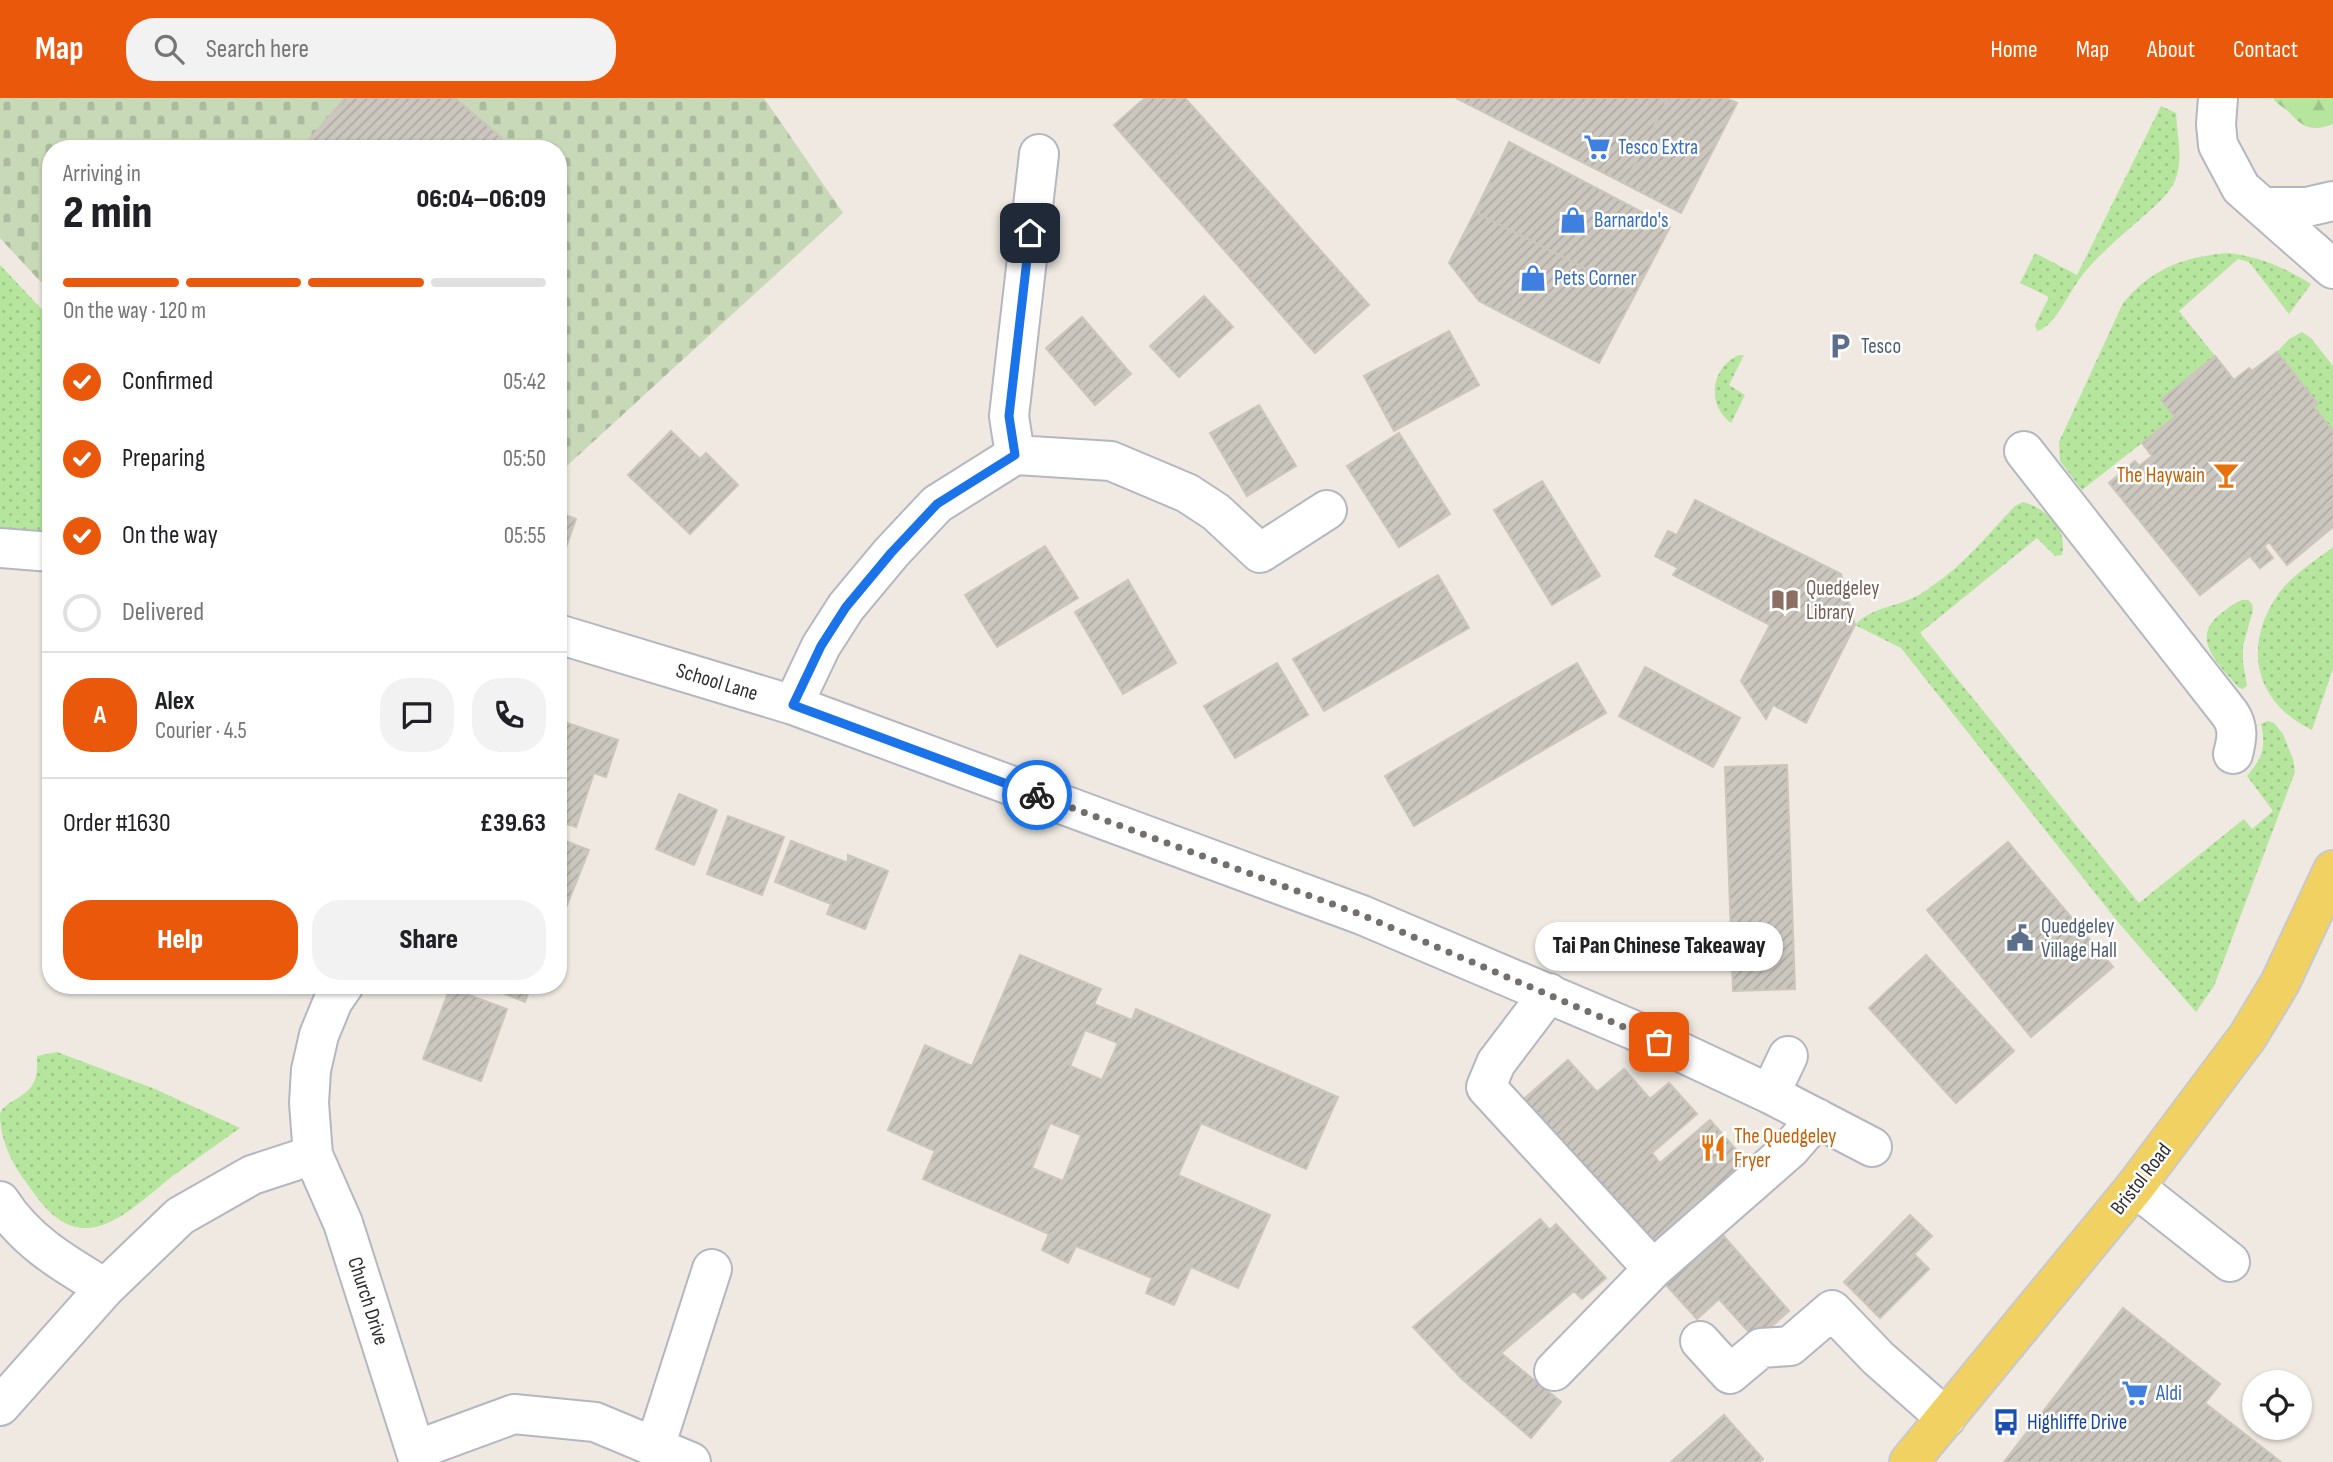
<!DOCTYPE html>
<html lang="en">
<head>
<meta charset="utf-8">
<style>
	body { margin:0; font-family:"Sofia Sans Condensed",sans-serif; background:#f2f2f2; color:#202124; height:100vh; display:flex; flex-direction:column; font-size:26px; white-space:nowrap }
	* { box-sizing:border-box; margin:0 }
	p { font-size:23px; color:#757577 }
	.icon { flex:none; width:38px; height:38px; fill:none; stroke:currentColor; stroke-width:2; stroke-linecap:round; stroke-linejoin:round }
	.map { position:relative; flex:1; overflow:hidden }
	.panel { position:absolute; left:42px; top:42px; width:525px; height:854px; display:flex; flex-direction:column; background:#fff; border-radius:28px; box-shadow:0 2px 5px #0004 }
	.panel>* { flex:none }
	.buttons { position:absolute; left:2242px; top:1272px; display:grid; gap:14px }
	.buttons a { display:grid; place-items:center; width:70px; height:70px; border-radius:50%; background:#fff; box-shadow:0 2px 5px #0004; font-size:35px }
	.pin { position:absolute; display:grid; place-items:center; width:60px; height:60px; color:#fff; margin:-30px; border-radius:14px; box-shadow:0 4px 10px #0006 }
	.courier { position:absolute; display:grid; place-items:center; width:70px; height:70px; margin:-35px; border:5px solid #1a73e8; border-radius:50%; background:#fff; color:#222; box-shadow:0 2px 9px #0007 }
	.bubble { position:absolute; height:49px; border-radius:24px; background:#fff; box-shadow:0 2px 5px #0004; font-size:23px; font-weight:800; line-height:49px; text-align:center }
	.summary em { font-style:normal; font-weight:800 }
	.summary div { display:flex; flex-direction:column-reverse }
	.summary { display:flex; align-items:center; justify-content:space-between; height:119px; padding:0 21px }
	h1 { font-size:46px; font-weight:800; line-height:52px }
	.bar { display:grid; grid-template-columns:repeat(4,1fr); gap:10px 7px; align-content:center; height:84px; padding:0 21px }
	.bar i { height:9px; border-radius:5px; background:#e0e0e0 }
	.bar .on { background:#ea580c }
	.bar p { grid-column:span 4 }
	.line { display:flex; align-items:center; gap:18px; padding:0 21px; border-top:2px solid #e0e0e0 }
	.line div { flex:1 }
	.round { display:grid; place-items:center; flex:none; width:74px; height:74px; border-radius:28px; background:#f2f2f2 }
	ol { padding:0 21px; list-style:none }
	li { display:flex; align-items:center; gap:21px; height:77px }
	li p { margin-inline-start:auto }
	li .icon { padding:7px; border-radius:50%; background:#ea580c; color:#fff; stroke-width:4 }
	li:last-child { color:#757577 }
	li i { width:38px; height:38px; border:4px solid #e0e0e0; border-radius:50% }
	.button { display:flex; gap:14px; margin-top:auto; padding:14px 21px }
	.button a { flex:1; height:80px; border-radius:28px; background:#ea580c; color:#fff; font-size:28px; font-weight:800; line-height:80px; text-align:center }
	.button a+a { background:#f2f2f2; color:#202124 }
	header { display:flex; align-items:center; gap:42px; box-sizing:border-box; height:98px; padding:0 35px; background:#ea580c; color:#fff }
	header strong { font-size:33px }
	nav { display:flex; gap:38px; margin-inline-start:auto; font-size:24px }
	.search { width:490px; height:63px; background:#f2f2f2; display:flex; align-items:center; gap:18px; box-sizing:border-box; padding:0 24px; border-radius:28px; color:#757577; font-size:26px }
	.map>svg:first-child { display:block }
	.grass { fill:url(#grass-dots) }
	.forest { fill:url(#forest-firs) }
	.cemetery { fill:url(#cemetery-stones) }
	.building { fill:url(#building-hatch); stroke:#cbc5ba; stroke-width:2; fill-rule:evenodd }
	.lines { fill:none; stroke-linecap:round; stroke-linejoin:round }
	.minor-casing { stroke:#b4b7c1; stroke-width:42 }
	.major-casing { stroke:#c9c9c9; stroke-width:42 }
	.minor { stroke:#fff; stroke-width:38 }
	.major { stroke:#f2d163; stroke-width:38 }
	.done { stroke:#726f6d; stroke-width:7; stroke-dasharray:0 12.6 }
	.route { stroke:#1a73e8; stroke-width:9 }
	.labels { text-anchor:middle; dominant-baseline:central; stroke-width:5; stroke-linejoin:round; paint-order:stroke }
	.shop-label { font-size:21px; fill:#366cbe; stroke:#fff; text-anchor:start }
	.service-label { font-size:21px; fill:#4e5e75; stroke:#fff; text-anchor:start }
	.food-label { font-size:21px; fill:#c56008; stroke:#fff; text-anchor:end }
	.education-label { font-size:21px; fill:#785e54; stroke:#fff; text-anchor:start }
	.street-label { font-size:21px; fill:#2e2e2e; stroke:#fff }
	.transit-label { font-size:21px; fill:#164399; stroke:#fff; text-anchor:start }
</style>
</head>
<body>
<header>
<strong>Map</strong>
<div class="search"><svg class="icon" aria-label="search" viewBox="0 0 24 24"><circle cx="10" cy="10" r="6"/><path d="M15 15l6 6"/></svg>Search here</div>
<nav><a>Home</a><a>Map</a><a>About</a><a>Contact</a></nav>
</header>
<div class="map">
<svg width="2333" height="1364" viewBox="0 0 2333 1364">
	<defs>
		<pattern id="grass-dots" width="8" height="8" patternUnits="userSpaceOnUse" patternTransform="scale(1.75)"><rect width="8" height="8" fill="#b6e59e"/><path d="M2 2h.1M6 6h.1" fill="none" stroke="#9dc588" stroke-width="1.8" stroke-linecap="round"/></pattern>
		<pattern id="forest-firs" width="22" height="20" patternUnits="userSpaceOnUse" patternTransform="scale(1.75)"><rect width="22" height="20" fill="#b6e59e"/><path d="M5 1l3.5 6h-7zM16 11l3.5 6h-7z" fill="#9dc588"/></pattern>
		<pattern id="cemetery-stones" width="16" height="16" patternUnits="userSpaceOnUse" patternTransform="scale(1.75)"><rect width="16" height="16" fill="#c8d9b8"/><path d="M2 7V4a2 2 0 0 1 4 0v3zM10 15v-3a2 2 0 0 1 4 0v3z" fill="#acbb9e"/></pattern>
		<pattern id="building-hatch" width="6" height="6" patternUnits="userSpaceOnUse" patternTransform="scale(1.75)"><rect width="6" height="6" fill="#cbc7bf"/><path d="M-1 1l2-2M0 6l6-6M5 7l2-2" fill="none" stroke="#afaba4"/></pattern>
	</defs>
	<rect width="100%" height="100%" fill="#efe9e1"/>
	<path class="grass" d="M2161,8l15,7c1,22 8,49 -2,70 -8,15 -24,27 -37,39 -19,16 -38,33 -54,52 -13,16 -28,53 -46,57l-2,-6 14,-28 -29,-14 15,-30 42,22z
		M2228,155c32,4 56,14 83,31l-22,30 -40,-52 -11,-3 -59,52 36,45 -54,43 14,18 -93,73 -22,-29 -1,-19 64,-139c30,-35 60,-46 105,-50z
		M0,167l51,54v233l-51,-4z
		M2302,234l9,6 22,28v65l-19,-24 4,-4 -41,-51 12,-13z
		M1739,257h5l-15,30 16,10 -14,28c-25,-18 -20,-56 8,-68z
		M2023,404c24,7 45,26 39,53l-7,1 -18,-18 -117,95 219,270 105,-84 8,10 21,-18 -26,-35c16,-19 19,-28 14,-52l7,-3 6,2 9,11 10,25 2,13 -81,214 -18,26 -78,-90 -217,-274 -46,-23c15,-16 34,-17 53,-25 9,-3 17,-9 24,-14 32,-21 57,-53 83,-80z
		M2333,449v122l-21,61c-58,-28 -70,-85 -33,-137 13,-18 36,-32 54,-46z
		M2242,502h6l4,4 1,6 -10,36v16l4,24 -5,3 -4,-2c-17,-21 -48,-47 -20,-71 8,-6 14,-12 24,-16z
		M57,954l98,37 85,39c-22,16 -44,31 -66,47 -24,18 -59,55 -91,53 -27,-2 -43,-26 -57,-46 -14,-18 -26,-43 -26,-68 4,-13 27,-16 34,-32 4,-7 3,-19 3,-26z"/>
	<path class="forest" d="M2273,0h60v26c-21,8 -30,4 -44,-12 -5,-5 -12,-7 -16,-14z"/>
	<path class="cemetery" d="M0,0h764l79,115 -285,261v-325h-507v144l-51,-55z"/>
	<path class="building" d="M345,0h110l47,40 -9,11h-175l-10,-8z
		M1145,0h40l184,207 -54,48 -201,-228z
		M1456,0h212l-43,86z
		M1668,0h58l11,5 -56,110 -56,-29z
		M1509,44l161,85 -35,67 -160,-82z
		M1475,114l160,82 -36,69 -120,-62 -30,-38z
		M1204,198l29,31 -54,50 -29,-31z
		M1082,219l49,57 -36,31 -49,-57z
		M1449,233l30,54 -85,46 -30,-55z
		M2277,254l41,52 -4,3 19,24v96l-46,38 -18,-23 -5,4 9,12 -13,10 -10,-12 -50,39 -91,-112 26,-22 4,5 13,-10 -10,-13 33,-26 -14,-17 54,-44 19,24 15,-12 3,3z
		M1259,307l37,61 -49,30 -37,-63z
		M671,333l29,28 6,-6 32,32 -48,49 -62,-59z
		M1399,335l51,81 -51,33 -52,-81z
		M1542,383l58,95 -48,29 -58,-95z
		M1695,402l146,74 14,51 -49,98 -33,-18 -7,14 -25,-38 29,-56 -97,-50 5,-7 -23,-12 13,-25 9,4z
		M558,414l18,7 -15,42 -3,-1z
		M1045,448l33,52 -81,49 -32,-52z
		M1438,477l31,53 -145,83 -31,-52z
		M1128,482l48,83 -53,31 -48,-82z
		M1277,565l31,52 -73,43 -31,-52z
		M1577,565l29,50 -192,113 -29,-50z
		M1645,569l95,51 -27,49 -94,-51z
		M558,622l60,20 -12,37 -12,-4 -18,54 -18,-6z
		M1787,667l8,224 -62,2 -8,-224z
		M679,696l38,16 -23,55 -38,-16z
		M728,718l56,21 -22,58 -55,-21z
		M558,740l31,12 -28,70 -3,-1z
		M791,743l57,22v-8l40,16 -23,58 -38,-15 4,-10 -56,-22z
		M2008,744l105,125 -82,70 -104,-127z
		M1020,857l81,34 -7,15 38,16 4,-11 202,88 -32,72 -105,-46 -23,52 92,40 -32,73 -47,-21 -17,38 -28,-12 6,-15 -76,-32 -8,17 -26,-13 7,-16 -126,-55 12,-28 -47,-21 37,-85 47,21zM1085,932l33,13 -16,37 -32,-14zM1050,1025l31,12 -18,46 -31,-13z
		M1926,857l88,96 -58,52 -87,-95z
		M483,887h48l-6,17z
		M450,890l57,21 -26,72 -58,-22z
		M1568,962l29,32 27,-23 26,30 19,-16 28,31 -45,39 8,10 50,-43 36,41 -95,83 -97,-112 -9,7 -29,-33z
		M1910,1117l22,21 -18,18 15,15 -49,49 -36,-36z
		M1540,1121l10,11 6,-6 50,54 -24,21 -8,-8 -73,62 60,49 -30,36 -69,-59 -49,-52z
		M1715,1128l74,85 -33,29 -37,-41 -22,20 -39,-43z
		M2123,1210l97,76 -15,19 76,59h-277z
		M1724,1317l39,44 -3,3h-89z"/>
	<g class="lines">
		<defs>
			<path id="minor" d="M2218,0l-2,26 2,21 23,43 92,81
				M2265,109h42l26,-6
				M2024,353l206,263c9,13 7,25 3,40
				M1015,357l96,6 76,32 29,19 44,41 67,-43
				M0,450l51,4
				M558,536l235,71 569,210 276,117 132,62 102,53
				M793,607l28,-59 25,-39 45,-54 46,-49 78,-49 -6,-39 30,-262
				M344,887l-11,16 -14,34 -8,35 -2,33 4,52 30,68 76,239
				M1549,895l-53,70 -10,24 167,182
				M1770,996l18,-38
				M2135,1089l95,75
				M0,1103c26,41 65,63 105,87
				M1700,1243l30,33 31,-26 29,-2 42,-36 46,48 68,60
				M1554,1273l99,-102 137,-120 27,-31
				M0,1308l105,-118 75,-72 72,-41 61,-20
				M655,1349l57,-178
				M416,1352l98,-36 81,8 96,40"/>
			<path id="major" d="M1909,1364l226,-275 113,-151 32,-53 53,-113"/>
		</defs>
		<use href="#minor" class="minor-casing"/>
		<use href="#major" class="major-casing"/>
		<use href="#minor" class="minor"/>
		<use href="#major" class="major"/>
	</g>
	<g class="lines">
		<path class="done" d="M1037,697l325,120 297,127"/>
		<path class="route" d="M1030,135l-21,183 6,39 -78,49 -46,49 -45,54 -25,39 -28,59 244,90"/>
	</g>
	<defs>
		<symbol id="supermarket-bare" viewBox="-9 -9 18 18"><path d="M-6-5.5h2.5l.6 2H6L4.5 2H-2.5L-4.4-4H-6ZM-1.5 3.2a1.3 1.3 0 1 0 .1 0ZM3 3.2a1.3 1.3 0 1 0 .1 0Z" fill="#3f7fe0" stroke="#fff" stroke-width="2.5" paint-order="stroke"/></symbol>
		<symbol id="shop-bare" viewBox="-9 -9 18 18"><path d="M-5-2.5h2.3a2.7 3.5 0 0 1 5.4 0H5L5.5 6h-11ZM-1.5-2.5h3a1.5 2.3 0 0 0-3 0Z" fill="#3f7fe0" stroke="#fff" stroke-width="2.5" paint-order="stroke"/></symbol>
		<symbol id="parking-bare" viewBox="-9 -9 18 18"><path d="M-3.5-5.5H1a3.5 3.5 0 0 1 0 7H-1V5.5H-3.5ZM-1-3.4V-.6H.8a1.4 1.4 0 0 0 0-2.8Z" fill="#5c6f8a" stroke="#fff" stroke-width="2.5" paint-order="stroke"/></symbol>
		<symbol id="bar-bare" viewBox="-9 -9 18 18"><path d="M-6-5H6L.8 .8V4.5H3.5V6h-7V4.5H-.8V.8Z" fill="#e8710a" stroke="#fff" stroke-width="2.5" paint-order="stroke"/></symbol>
		<symbol id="library-bare" viewBox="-9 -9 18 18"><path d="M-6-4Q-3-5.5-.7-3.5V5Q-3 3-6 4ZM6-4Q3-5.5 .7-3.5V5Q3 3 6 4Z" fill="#8d6e63" stroke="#fff" stroke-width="2.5" paint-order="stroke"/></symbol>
		<symbol id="civic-bare" viewBox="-9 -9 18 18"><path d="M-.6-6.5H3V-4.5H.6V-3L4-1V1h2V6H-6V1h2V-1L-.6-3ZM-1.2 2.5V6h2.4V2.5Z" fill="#5c6f8a" stroke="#fff" stroke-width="2.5" paint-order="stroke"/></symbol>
		<symbol id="restaurant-bare" viewBox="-9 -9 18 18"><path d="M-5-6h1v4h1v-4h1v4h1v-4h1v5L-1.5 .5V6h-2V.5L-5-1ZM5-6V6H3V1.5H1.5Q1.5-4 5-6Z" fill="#e8710a" stroke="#fff" stroke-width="2.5" paint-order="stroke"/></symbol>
		<symbol id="bus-bare" viewBox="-9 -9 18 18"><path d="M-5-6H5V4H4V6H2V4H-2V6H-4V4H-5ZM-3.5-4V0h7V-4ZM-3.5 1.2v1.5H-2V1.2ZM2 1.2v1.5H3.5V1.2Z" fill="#1a4fb4" stroke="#fff" stroke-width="2.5" paint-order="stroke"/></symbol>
	</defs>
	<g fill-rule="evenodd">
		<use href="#supermarket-bare" x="1578" y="30" width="38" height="38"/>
		<use href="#shop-bare" x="1554" y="103" width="38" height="38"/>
		<use href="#shop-bare" x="1514" y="161" width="38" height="38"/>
		<use href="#parking-bare" x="1821" y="229" width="38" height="38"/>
		<use href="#bar-bare" x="2207" y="358" width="38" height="38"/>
		<use href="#library-bare" x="1766" y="483" width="38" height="38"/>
		<use href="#civic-bare" x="2001" y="821" width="38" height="38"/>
		<use href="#restaurant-bare" x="1694" y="1031" width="38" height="38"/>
		<use href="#supermarket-bare" x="2116" y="1276" width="38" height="38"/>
		<use href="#bus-bare" x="1987" y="1305" width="38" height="38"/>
	</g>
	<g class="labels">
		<g class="shop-label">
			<text x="1618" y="49">Tesco Extra</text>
			<text x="1594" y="122">Barnardo's</text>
			<text x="1554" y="180">Pets Corner</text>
			<text x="2156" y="1295">Aldi</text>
		</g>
		<g class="service-label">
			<text x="1861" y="248">Tesco</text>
			<text x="2041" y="828">Quedgeley<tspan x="2041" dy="24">Village Hall</tspan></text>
		</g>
		<g class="food-label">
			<text x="2205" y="377">The Haywain</text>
			<text x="1734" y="1038" text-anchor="start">The Quedgeley<tspan x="1734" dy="24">Fryer</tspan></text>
		</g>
		<g class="education-label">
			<text x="1806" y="490">Quedgeley<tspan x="1806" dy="24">Library</tspan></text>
		</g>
		<g class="street-label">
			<text transform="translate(717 584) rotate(17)">School Lane</text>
			<text transform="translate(2141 1081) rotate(-52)">Bristol Road</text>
			<text transform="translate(368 1203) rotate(72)">Church Drive</text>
		</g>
		<g class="transit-label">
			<text x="2027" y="1324">Highliffe Drive</text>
		</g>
	</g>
</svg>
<div class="buttons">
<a><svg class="icon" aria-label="locate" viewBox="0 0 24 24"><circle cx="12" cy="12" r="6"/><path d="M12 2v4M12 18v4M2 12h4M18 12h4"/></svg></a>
</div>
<div class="pin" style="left:1659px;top:944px;background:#ea580c"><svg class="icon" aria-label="bag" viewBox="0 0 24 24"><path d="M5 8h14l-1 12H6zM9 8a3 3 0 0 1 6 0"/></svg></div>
<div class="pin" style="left:1030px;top:135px;background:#1f2937"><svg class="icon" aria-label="home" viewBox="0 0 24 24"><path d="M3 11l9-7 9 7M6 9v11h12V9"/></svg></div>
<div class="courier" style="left:1037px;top:697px"><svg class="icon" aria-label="bike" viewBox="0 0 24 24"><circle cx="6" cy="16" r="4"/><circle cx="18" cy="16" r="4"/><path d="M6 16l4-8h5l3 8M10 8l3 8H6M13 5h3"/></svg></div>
<div class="bubble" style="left:1535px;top:824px;width:248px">Tai Pan Chinese Takeaway</div>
<section class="panel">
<div class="summary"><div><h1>2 min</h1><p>Arriving in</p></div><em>06:04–06:09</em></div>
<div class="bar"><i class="on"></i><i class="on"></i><i class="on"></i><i></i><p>On the way · 120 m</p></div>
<ol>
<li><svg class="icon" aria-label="check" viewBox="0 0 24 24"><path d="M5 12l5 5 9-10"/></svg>Confirmed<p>05:42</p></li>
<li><svg class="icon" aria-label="check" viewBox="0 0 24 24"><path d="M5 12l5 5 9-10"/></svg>Preparing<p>05:50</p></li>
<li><svg class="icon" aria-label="check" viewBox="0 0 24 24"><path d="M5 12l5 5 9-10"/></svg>On the way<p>05:55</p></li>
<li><i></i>Delivered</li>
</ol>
<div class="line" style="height:126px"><b class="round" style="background:#ea580c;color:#fff">A</b><div><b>Alex</b><p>Courier · 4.5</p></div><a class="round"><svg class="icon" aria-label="chat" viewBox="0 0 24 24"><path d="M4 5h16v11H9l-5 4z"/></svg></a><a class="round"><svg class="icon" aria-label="phone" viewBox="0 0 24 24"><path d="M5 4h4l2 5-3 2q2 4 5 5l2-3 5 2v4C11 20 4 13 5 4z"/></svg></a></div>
<div class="line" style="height:91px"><div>Order #1630</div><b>£39.63</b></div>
<div class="button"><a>Help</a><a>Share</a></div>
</section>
</div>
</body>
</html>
